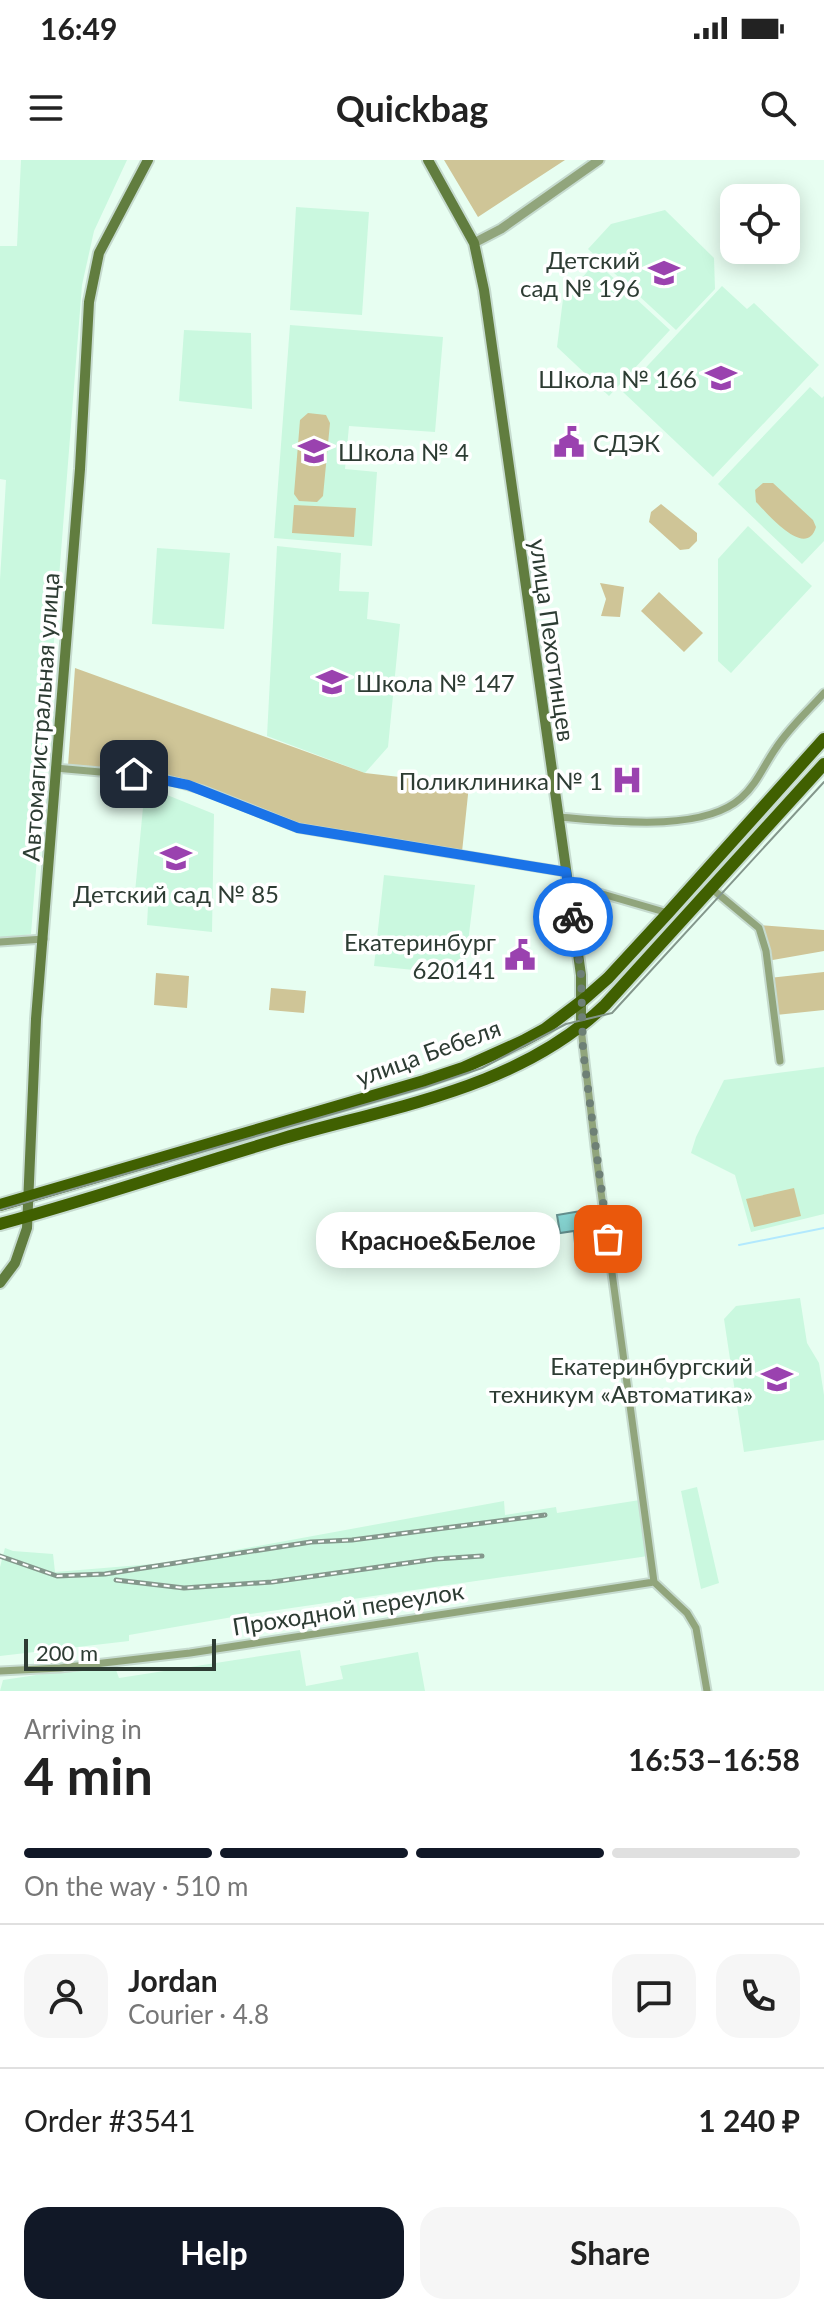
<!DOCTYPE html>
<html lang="en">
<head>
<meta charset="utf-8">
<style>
	body { margin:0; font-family:Lato,sans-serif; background:#f6f6f6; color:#222; height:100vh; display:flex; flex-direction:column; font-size:30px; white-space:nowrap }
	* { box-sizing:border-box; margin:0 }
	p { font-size:26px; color:#767676 }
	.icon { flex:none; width:44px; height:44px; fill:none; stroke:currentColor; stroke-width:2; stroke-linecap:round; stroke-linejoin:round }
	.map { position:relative; height:1531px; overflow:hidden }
	.details { display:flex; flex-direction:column; background:#fff; flex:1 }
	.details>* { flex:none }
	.fabs { position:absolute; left:720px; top:24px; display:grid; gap:16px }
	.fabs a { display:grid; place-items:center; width:80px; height:80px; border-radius:16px; background:#fff; box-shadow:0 4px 20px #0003; font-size:40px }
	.scale { position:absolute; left:24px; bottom:20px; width:192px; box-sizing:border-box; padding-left:8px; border:4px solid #2d3c33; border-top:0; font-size:22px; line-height:28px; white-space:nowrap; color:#2d3c33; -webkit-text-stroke:6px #fff; paint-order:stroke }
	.pin { position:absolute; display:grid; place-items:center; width:68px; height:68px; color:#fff; margin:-34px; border-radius:16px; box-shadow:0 4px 12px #0006 }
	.courier { position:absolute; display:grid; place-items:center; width:80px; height:80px; margin:-40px; border:6px solid #1a73e8; border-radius:50%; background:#fff; color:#222; box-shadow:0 2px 10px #0007 }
	.bubble { position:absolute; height:56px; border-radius:24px; background:#fff; box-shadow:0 4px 20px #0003; font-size:26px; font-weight:700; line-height:56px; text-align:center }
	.head em { font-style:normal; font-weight:700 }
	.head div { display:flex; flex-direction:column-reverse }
	.head { display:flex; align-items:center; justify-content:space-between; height:136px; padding:0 24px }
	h1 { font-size:52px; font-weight:700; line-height:60px }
	.bar { display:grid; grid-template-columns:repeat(4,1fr); gap:12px 8px; align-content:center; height:96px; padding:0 24px }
	.bar i { height:10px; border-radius:6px; background:#e0e0e0 }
	.bar .on { background:#111827 }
	.bar p { grid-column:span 4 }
	.line { display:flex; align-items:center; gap:20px; padding:0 24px; border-top:2px solid #e0e0e0 }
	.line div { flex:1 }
	.round { display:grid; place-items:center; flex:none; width:84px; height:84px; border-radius:24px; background:#f6f6f6 }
	.action { display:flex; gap:16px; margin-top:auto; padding:16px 24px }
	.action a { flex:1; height:92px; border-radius:24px; background:#111827; color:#fff; font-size:32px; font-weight:700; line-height:92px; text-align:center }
	.action a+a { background:#f6f6f6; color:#222 }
	.status { display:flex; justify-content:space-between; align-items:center; height:56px; padding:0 40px; background:#fff; direction:ltr }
	.status svg { height:22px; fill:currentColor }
	header { display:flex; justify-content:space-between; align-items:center; height:104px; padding:0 24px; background:#fff; font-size:36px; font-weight:700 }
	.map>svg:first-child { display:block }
	.built { fill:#caf8df }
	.green { fill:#cfc597 }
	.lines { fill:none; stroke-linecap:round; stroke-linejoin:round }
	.stream { stroke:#b2e9fe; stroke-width:2 }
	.building { fill:#88d7d4; stroke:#65918f; stroke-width:2 }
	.minor-casing { stroke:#c6dbcf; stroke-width:11 }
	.tertiary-casing { stroke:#c6dbcf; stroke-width:13 }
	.secondary-casing { stroke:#c6dbcf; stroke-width:14 }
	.primary-casing { stroke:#c6dbcf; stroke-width:16 }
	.minor { stroke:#91a57c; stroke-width:7 }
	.tertiary { stroke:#91a57c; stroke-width:9 }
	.secondary { stroke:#617d3f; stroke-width:10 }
	.primary { stroke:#406001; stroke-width:12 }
	.tram { stroke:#84978c; stroke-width:2 }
	.rail-casing { stroke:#84978c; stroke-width:5 }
	.rail { stroke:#fff; stroke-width:2; stroke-dasharray:6; stroke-linecap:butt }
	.done { stroke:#6e8076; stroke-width:8; stroke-dasharray:0 14.4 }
	.route { stroke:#1a73e8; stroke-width:10 }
	.labels { text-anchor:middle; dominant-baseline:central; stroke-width:7; stroke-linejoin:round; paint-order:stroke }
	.poi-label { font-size:24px; fill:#2d3c33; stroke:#fff; text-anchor:end }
	.street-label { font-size:24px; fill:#2d3c33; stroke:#fff }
</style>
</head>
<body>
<div class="status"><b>16:49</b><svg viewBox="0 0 49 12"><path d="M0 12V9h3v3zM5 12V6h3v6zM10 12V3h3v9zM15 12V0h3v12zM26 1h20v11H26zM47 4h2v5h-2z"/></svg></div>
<header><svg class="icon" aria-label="menu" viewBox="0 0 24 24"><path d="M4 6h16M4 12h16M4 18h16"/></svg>Quickbag<svg class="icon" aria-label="search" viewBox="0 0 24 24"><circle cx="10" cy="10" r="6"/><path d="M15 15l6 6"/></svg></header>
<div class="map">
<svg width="824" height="1531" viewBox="0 0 824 1531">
	<rect width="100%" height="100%" fill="#e7fef1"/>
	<path class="built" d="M21,0h106l-33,71 -12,54 -51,649 -31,5v-359l6,-100 -6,-1v-233h17z
		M296,47l73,5 -7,103 -72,-5z
		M665,50l49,48 1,31 -39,41 -88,-81 23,-25z
		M596,102l74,68 -61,66 -52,-49 6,-48z
		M722,126l25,23 7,-6 65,62 -106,112 -90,-85z
		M290,165l153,12 -8,95 -86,-6 -4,43 32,3 -5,74 -98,-8z
		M184,170l67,3 1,76 -73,-8z
		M810,227l12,11 2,-2v145l-22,23 -84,-80z
		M748,366l64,60 -81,87 -13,-12v-102z
		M277,386l64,7 -2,38 30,1 -2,27 33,5 -12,123 -23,26 -98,-37z
		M157,388l73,5 -6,76 -72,-5z
		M145,626l69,28 -2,118 -65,-7 1,-19 -14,-3z
		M384,715l91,10 -11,90 -90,-9z
		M824,907v147l-73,18 -16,-57 -44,-22 5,-16 28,-57z
		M800,1138l7,45 12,20 5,32v45l-80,12 -20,-133 12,-13z
		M697,1327l22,96 -18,6 -20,-98z
		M640,1340l8,56 -398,58 -121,21v6l-129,15v-89l5,-19 8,3 40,3 2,18 110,-9 339,-62 1,14 51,-8 1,6z
		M300,1490l6,36 37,-7 -3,-13 78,-14 7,39h-425l3,-11 93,-14 20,4 3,8z"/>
	<path class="green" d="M444,0h121l-87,57z
		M308,253l18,2 4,8 -7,73 -6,6 -18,-1 -5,-7 6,-74z
		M763,323h10l40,37 3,7c-10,33 -48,-13 -60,-25l-1,-12z
		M661,344l36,29v8l-8,8 -9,1 -31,-28 2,-10z
		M294,345l62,3 -2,29 -62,-4z
		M600,423l24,4 -4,30 -19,-1 5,-17z
		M659,432l44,41 -19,19 -43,-41z
		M75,508l290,105 104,12 -7,67 -142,-22 -43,-13 -93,-38 -29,-7 -87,-6z
		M760,765l64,5v21l-57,10z
		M824,812v38l-48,5 -7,-37z
		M156,813l33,3 -2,32 -33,-3z
		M271,828l35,3 -2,22 -35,-3z
		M794,1028l7,28 -47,11 -8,-28z"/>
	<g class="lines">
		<path class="stream" d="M739,1085l85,-17"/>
	</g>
	<path class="building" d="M593,1049l5,31 -23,3 -1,-12 -14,2 -3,-18z"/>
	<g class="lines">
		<defs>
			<path id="minor" d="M55,608l102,9 46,13 95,38 268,44
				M558,657c51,4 144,16 183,-19 16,-14 23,-33 35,-50 13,-20 32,-37 48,-55
				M711,728l48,40 7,23 14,110
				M569,729l30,4 69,20
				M0,782l44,-3
				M581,868l15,127 58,427 33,31 9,15 11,63
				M0,1511l60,-3 130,-15 464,-71"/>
			<path id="tertiary" d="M474,83l27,-14 98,-69"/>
			<path id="secondary" d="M428,0l46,83 10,47 97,685v53
				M0,1123l15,-20 12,-35 9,-209 44,-550 9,-167 10,-49 49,-93"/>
			<path id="primary" d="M0,1045l424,-124 39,-13 60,-27 22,-12 38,-29 25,-22 60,-65 156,-174
				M0,1064c96,-26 189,-58 284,-86 111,-32 235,-50 321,-133l219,-241"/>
		</defs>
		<use href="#minor" class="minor-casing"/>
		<use href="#tertiary" class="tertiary-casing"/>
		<use href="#secondary" class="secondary-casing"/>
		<use href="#primary" class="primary-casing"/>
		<use href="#minor" class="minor"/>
		<use href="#tertiary" class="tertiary"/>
		<use href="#secondary" class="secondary"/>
		<use href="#primary" class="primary"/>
		<path class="tram" d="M0,1050l426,-123 56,-19 84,-44 46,-11 212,-231"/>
		<defs>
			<path id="rail" d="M0,1396l57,20 48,-2 206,-32 41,-2 193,-25
				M116,1420l68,8 88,-6 164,-23 46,-3"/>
		</defs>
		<use href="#rail" class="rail-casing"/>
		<use href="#rail" class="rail"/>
	</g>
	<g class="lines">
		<path class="done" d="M573,757l8,58 2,76 25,188"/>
		<path class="route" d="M134,614l54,11 110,43 268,44 7,45"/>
	</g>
	<defs>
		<symbol id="school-bare" viewBox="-9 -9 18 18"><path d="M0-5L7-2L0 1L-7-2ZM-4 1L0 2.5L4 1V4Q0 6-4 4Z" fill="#9a42af" stroke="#fff" stroke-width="2.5" paint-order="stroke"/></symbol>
		<symbol id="civic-bare" viewBox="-9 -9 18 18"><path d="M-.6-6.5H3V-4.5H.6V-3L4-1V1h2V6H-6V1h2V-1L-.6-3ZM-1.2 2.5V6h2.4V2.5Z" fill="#9a42af" stroke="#fff" stroke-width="2.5" paint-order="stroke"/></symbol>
		<symbol id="hospital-bare" viewBox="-9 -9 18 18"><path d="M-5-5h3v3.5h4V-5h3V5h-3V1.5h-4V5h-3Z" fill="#9a42af" stroke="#fff" stroke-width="2.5" paint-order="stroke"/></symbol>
		<symbol id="university-bare" viewBox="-9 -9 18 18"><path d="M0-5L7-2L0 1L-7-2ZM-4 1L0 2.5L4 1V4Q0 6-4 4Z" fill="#9a42af" stroke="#fff" stroke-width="2.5" paint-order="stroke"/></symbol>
	</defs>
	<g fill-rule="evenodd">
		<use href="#school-bare" x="642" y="91" width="44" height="44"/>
		<use href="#school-bare" x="699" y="196" width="44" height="44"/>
		<use href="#civic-bare" x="547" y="260" width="44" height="44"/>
		<use href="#school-bare" x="292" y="269" width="44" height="44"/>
		<use href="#school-bare" x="310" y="500" width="44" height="44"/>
		<use href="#hospital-bare" x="605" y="598" width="44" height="44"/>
		<use href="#school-bare" x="154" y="676" width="44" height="44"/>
		<use href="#civic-bare" x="498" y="773" width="44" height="44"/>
		<use href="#university-bare" x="755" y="1197" width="44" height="44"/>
	</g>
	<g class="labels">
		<g class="poi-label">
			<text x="640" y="99">Детский<tspan x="640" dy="28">сад № 196</tspan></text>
			<text x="697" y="218">Школа № 166</text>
			<text x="593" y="282" text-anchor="start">СДЭК</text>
			<text x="338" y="291" text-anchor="start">Школа № 4</text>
			<text x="356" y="522" text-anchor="start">Школа № 147</text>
			<text x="603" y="620">Поликлиника № 1</text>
			<text x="176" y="733" text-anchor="middle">Детский сад № 85</text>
			<text x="496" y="781">Екатеринбург<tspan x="496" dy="28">620141</tspan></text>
			<text x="753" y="1205">Екатеринбургский<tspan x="753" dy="28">техникум «Автоматика»</tspan></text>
		</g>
		<g class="street-label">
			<text transform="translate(553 480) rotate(82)">улица Пехотинцев</text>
			<text transform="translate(40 557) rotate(-86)">Автомагистральная улица</text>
			<text transform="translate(428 892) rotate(-20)">улица Бебеля</text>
			<text transform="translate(348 1448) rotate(-9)">Проходной переулок</text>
		</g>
	</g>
</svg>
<div class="fabs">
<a><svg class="icon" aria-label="locate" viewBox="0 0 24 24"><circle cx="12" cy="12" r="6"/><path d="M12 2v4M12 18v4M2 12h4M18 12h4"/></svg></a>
</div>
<div class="scale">200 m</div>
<div class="pin" style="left:608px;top:1079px;background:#ea580c"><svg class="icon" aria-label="bag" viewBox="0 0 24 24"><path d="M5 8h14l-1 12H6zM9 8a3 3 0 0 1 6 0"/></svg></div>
<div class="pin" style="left:134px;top:614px;background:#1f2937"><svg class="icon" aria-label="home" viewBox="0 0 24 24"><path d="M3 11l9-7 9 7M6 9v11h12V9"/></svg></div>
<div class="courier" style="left:573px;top:757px"><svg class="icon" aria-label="bike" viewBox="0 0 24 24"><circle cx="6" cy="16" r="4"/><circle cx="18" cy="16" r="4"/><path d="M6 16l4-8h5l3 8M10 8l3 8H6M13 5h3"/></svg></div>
<div class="bubble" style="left:316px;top:1052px;width:244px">Красное&amp;Белое</div>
</div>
<section class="details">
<div class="head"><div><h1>4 min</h1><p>Arriving in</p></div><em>16:53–16:58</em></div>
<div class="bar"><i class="on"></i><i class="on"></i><i class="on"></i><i></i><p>On the way · 510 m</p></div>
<div class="line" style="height:144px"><a class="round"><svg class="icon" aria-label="person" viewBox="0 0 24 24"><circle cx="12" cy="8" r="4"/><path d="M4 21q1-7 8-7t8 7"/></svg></a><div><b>Jordan</b><p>Courier · 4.8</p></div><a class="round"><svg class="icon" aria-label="chat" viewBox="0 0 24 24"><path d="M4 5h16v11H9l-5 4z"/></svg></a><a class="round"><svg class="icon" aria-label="phone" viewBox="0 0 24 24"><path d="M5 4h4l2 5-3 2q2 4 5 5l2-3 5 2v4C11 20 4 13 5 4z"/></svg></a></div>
<div class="line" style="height:104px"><div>Order #3541</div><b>1 240 ₽</b></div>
<div class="action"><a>Help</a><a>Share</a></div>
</section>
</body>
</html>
